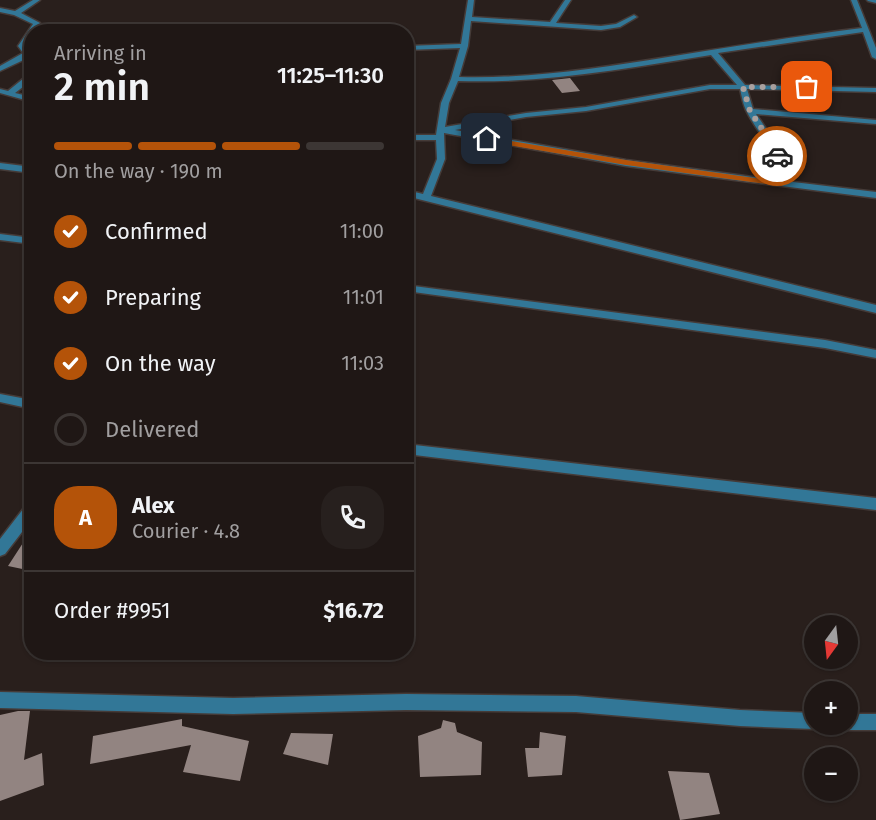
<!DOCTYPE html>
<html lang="en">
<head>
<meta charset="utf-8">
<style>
	body { margin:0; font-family:"Fira Sans",sans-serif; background:#27201e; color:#f1f3f6; height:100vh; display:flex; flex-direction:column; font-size:22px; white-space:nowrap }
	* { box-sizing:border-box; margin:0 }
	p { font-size:20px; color:#a19fa0 }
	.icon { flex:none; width:33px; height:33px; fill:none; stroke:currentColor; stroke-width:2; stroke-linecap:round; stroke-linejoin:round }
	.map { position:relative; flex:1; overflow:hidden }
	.details { position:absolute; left:24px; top:24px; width:390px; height:636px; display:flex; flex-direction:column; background:#1f1715; border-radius:24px; box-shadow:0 2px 4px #0004,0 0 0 2px #3c3634 }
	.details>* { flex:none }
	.needle { width:39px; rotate:195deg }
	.controls { position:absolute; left:804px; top:615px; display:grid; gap:12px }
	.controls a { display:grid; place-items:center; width:54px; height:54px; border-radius:50%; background:#1f1715; box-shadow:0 2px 4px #0004,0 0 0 2px #3c3634; font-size:30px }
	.pin { position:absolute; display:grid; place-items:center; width:51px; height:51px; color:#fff; margin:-26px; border-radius:12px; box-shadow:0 3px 9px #0006 }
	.courier { position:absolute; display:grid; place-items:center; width:60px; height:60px; margin:-30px; border:4px solid #b45309; border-radius:50%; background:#fff; color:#222; box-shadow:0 2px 8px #0007 }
	.headline em { font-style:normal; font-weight:600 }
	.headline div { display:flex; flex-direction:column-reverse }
	.headline { display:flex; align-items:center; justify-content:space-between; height:102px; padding:0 30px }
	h1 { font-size:39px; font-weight:600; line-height:45px }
	.bar { display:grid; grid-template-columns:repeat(4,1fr); gap:9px 6px; align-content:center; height:72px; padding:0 30px }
	.bar i { height:8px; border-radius:4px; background:#3c3634 }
	.bar .current { background:#b45309 }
	.bar p { grid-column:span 4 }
	.line { display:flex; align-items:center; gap:15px; padding:0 30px; border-top:2px solid #3c3634 }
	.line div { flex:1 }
	.round { display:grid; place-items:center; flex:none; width:63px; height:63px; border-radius:24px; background:#27201e }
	ol { padding:0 30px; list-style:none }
	li { display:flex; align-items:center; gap:18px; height:66px }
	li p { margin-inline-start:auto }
	li .icon { padding:6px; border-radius:50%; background:#b45309; color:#fff; stroke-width:4 }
	li:last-child { color:#a19fa0 }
	li i { width:33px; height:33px; border:3px solid #3c3634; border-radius:50% }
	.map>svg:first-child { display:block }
	.building { fill:#928481 }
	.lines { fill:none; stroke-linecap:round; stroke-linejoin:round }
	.street-casing { stroke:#453b38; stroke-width:3 }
	.street { fill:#327797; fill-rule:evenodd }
	.route { fill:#b45309 }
	.done { stroke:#aaa19f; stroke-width:6; stroke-dasharray:0 10.8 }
</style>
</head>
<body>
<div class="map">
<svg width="876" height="820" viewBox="0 0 876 820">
	<rect width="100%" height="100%" fill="#291f1c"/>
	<path class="building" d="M570,78l10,13 -18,2 -10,-13z
		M32,529v42l-24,-5z
		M18,711h12l-6,49 18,-7 2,32 -44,16v-86z
		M182,719v7l67,15 -9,40 -57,-9 8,-27 -101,19 3,-28z
		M443,720l12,3 2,9 25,10 -1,33 -61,2 -2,-41 23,-8z
		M540,732l26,4 -4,39 -34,2 -3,-29h14z
		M291,733l42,1 -5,31 -45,-11z
		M668,771l41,2 11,41 -40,6z"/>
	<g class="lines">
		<defs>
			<path id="street" d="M33,0h7l-19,13 19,10 -5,9h-3v5l-6,9 3,6h3v4l-32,15v-5l23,-13 -5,-7 15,-22 -19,-9 -14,-3v-4l15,3z
				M468,0h6l-2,17 78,5 15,-22h6l-15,23 45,3 15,-2 18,-9 3,2 -17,10 -19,3 -130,-9 -3,25 -9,31c70,2 140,-9 209,-20 64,-10 129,-21 194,-29l-11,-28h6l19,48v11l-4,-2 -9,-25 -145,21 27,32 131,3v4l-129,-3 6,20 123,11v4l-120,-10c15,21 28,40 29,67l91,11v6l-250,-32 -182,-33 1,26 -14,37 445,109v8l-470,-117v-6l17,4 14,-35 -1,-19h-30v-5h30l5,-32 10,-24 9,-31 -54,2v-4l55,-2zM711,55l26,30h-27l-124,22 -60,6 -81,14 4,-24 9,-22c85,3 170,-13 253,-26zM710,89h30c2,8 3,16 7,23 14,27 28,33 29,68l-150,-20 -171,-30 71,-13 60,-6z
				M867,0h9v3l-8,-2z
				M29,74h3v6l-17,13 17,4v5l-32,-9v-4l8,2z
				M0,163l32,4v6l-32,-4z
				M0,234l32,4v6l-32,-4z
				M406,285l419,55 51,10v8l-51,-10 -419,-57z
				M0,394l32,6v9l-32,-7z
				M406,444l470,54v12l-470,-56z
				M32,503v16l-27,35 -5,2v-17l27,-35z
				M0,692l233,6 173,-4 170,2 164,14 74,3v11h7l-7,5 -74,-3 -164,-14 -170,-2 -173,4 -233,-6z
				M848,714h28v16h-28l-6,-2 -1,-4h7z"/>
		</defs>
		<use href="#street" class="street-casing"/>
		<use href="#street" class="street"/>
	</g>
	<path class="route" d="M487,137l139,23 151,21v-17l-4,-8 4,-2 7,10 1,20 -4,2 -155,-21 -142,-24z"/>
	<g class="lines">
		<path class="done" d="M777,156l-9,-18 -18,-27 -7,-24h64"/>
	</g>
</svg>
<div class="controls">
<a><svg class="needle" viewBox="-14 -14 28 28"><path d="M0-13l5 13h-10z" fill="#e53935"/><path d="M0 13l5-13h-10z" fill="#a19fa0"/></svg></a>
<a>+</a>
<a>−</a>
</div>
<div class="pin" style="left:807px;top:87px;background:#ea580c"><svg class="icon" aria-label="bag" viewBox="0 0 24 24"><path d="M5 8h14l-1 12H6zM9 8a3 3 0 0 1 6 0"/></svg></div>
<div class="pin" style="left:487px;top:139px;background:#1f2937"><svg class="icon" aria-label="home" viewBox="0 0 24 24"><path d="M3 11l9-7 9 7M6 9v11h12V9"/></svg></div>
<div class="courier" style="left:777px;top:156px"><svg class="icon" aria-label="car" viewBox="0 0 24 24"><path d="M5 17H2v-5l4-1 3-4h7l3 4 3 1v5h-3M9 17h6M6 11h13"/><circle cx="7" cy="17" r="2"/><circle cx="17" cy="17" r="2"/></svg></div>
<section class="details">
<div class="headline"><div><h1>2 min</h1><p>Arriving in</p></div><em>11:25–11:30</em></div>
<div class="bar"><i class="current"></i><i class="current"></i><i class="current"></i><i></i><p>On the way · 190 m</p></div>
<ol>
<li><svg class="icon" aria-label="check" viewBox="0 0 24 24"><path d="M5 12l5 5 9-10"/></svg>Confirmed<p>11:00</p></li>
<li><svg class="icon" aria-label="check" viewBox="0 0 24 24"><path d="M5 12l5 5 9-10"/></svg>Preparing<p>11:01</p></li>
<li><svg class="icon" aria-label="check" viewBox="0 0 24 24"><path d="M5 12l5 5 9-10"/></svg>On the way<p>11:03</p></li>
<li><i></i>Delivered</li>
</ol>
<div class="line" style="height:108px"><b class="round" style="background:#b45309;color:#fff">A</b><div><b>Alex</b><p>Courier · 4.8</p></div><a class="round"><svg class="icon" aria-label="phone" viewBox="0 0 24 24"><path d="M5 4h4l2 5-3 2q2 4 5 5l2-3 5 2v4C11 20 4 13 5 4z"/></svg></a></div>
<div class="line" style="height:78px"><div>Order #9951</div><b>$16.72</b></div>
</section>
</div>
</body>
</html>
